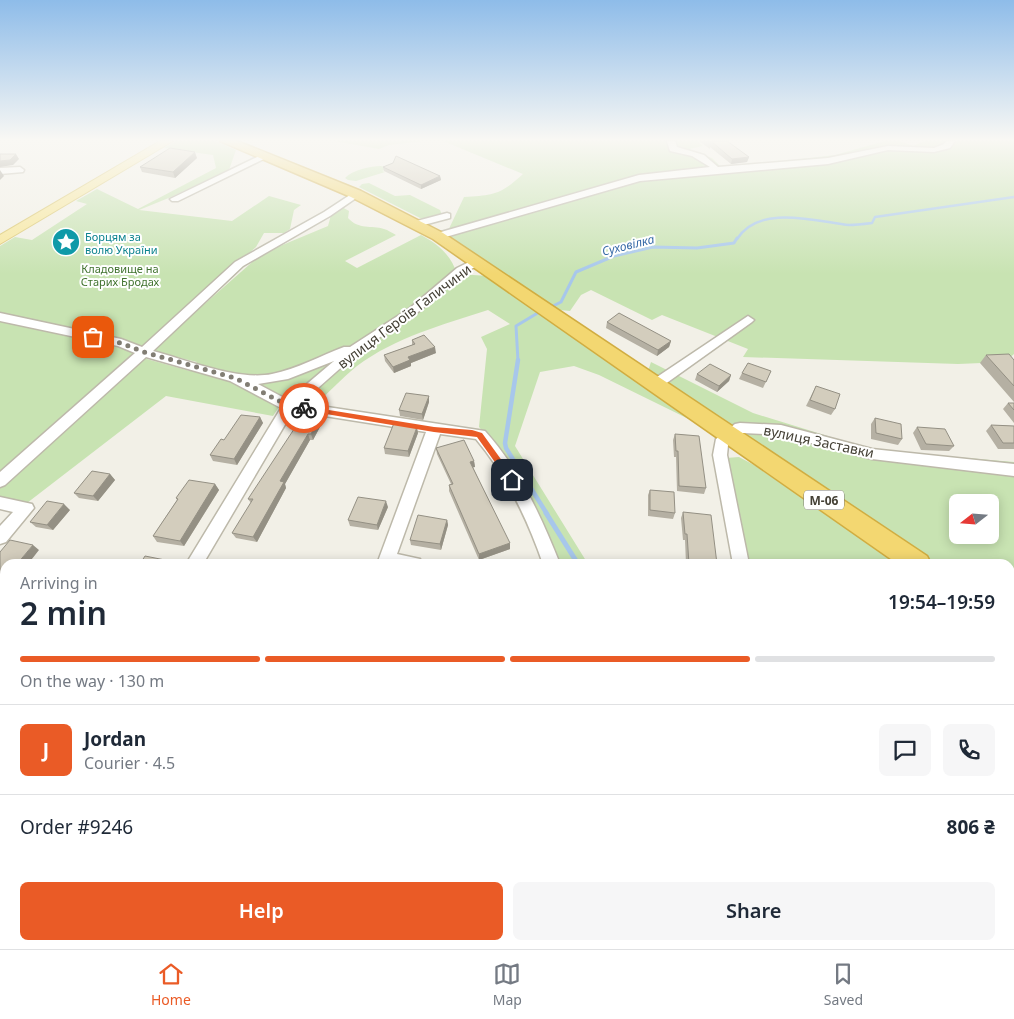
<!DOCTYPE html>
<html lang="en">
<head>
<meta charset="utf-8">
<style>
	body { margin:0; font-family:"Noto Sans",sans-serif; background:#f6f6f7; color:#1f2937; height:100vh; display:flex; flex-direction:column; font-size:19px; white-space:nowrap }
	* { box-sizing:border-box; margin:0 }
	p { font-size:16px; color:#747a83 }
	.icon { flex:none; width:28px; height:28px; fill:none; stroke:currentColor; stroke-width:2; stroke-linecap:round; stroke-linejoin:round }
	.map { position:relative; flex:1; overflow:hidden }
	.side { position:absolute; left:0px; top:559px; width:1015px; height:391px; display:flex; flex-direction:column; background:#fff; border-radius:15px 15px 0 0; box-shadow:0 2px 12px #0003 }
	.side>* { flex:none }
	.needle { width:32px; rotate:253deg }
	.controls { position:absolute; left:949px; top:494px; display:grid; gap:10px }
	.controls a { display:grid; place-items:center; width:50px; height:50px; border-radius:8px; background:#fff; box-shadow:0 2px 12px #0003; font-size:25px }
	.pin { position:absolute; display:grid; place-items:center; width:42px; height:42px; color:#fff; margin:-21px; border-radius:10px; box-shadow:0 2px 8px #0006 }
	.courier { position:absolute; display:grid; place-items:center; width:50px; height:50px; margin:-25px; border:4px solid #ea5b26; border-radius:50%; background:#fff; color:#222; box-shadow:0 1px 6px #0007 }
	.overview em { font-style:normal; font-weight:600 }
	.overview div { display:flex; flex-direction:column-reverse }
	.overview { display:flex; align-items:center; justify-content:space-between; height:85px; padding:0 20px }
	h1 { font-size:32px; font-weight:600; line-height:38px }
	.bar { display:grid; grid-template-columns:repeat(4,1fr); gap:8px 5px; align-content:center; height:60px; padding:0 20px }
	.bar i { height:6px; border-radius:4px; background:#e0e1e3 }
	.bar .selected { background:#ea5b26 }
	.bar p { grid-column:span 4 }
	.line { display:flex; align-items:center; gap:12px; padding:0 20px; border-top:1px solid #e0e1e3 }
	.line div { flex:1 }
	.round { display:grid; place-items:center; flex:none; width:52px; height:52px; border-radius:8px; background:#f6f6f7 }
	.action { display:flex; gap:10px; margin-top:auto; padding:10px 20px }
	.action a { flex:1; height:58px; border-radius:8px; background:#ea5b26; color:#fff; font-size:20px; font-weight:600; line-height:58px; text-align:center }
	.action a+a { background:#f6f6f7; color:#1f2937 }
	.dock { display:flex; justify-content:space-around; align-items:center; height:70px; border-top:1px solid #e0e1e3; background:#fff; font-size:14px; color:#747a83 }
	.dock a { display:grid; justify-items:center; gap:2px }
	.dock .selected { color:#ea5b26 }
	.map>svg:first-child { display:block }
	.green { fill:#c8e3b2; fill-rule:evenodd }
	.lines { fill:none; stroke-linecap:round; stroke-linejoin:round }
	.stream-far4 { stroke:#a7c7eb; stroke-width:2.5 }
	.stream-far3 { stroke:#a7c7eb; stroke-width:3 }
	.stream-far2 { stroke:#a7c7eb; stroke-width:4.5 }
	.stream-far1 { stroke:#a7c7eb; stroke-width:5 }
	.stream { stroke:#a7c7eb; stroke-width:6 }
	.minor-casing { stroke:#bdb9aa; stroke-width:3 }
	.major-casing { stroke:#dac66c; stroke-width:2 }
	.highway-casing { stroke:#d1ad42; stroke-width:3 }
	.minor { fill:#fff; fill-rule:evenodd }
	.major { fill:#f7e79b; fill-rule:evenodd }
	.highway { fill:#f3d771; fill-rule:evenodd }
	.wall { fill:#b5b0a3 }
	.shaded-wall { fill:#949084 }
	.building { fill:#d3cdbd; stroke:#949084 }
	.route { fill:#ea5b26 }
	.done { stroke:#827e74; stroke-width:5; stroke-dasharray:0 9 }
	.labels { text-anchor:middle; dominant-baseline:central; stroke-width:4; stroke-linejoin:round; paint-order:stroke }
	.far-culture-label { font-size:11px; fill:#0d838f; stroke:#fff; text-anchor:start }
	.far-park-label { font-size:11px; fill:#40722e; stroke:#fff }
	.far-water-label { font-size:12px; font-style:italic; fill:#386ba8; stroke:#fff }
	.shield { fill:#fff; stroke:#7d7a72; stroke-width:1 }
	.shield-label { font-size:12px; font-weight:bold; fill:#454136 }
	.street-label { font-size:14px; fill:#454136; stroke:#fff }
</style>
</head>
<body>
<div class="map">
<svg width="1014" height="949" viewBox="0 0 1014 949">
	<rect width="100%" height="100%" fill="#f2f0e7"/>
	<path class="green" d="M176,141h39l21,9 -7,20 -58,27 -32,13 93,11 37,-25 32,9 -7,5 -4,19 -6,4h-20l-8,14 -256,227v-228l15,-9 17,3 55,-36 -11,-3 21,-12 41,20 78,-41 -3,-13 -49,-7z
		M334,141h90l-35,4 -10,4z
		M443,141h254l6,5 -14,3 4,3 19,6 10,10 113,-13 50,-14h15l13,5 12,-5h89v213l-9,8 -47,2 -215,-7 5,-8 -86,-34 -10,5 -61,-30 -10,5 -11,16 -10,-1 -114,-75 18,-38c30,-2 36,-2 59,-23z
		M381,166l8,2 -7,3 3,1 -29,9 -8,-1 -3,-2c7,-8 26,-12 36,-12z
		M369,183l26,13 15,-1 30,15 2,5 -20,4 -63,-32 3,-3z
		M342,207l7,4 -1,7c11,12 23,7 36,11 4,1 8,4 12,6l-51,26 12,7 64,-33c17,9 30,20 36,39l32,2 218,152 -108,-53 -25,-9 -34,6 -25,74 73,118h-28l-13,-32 -58,-94 -10,-11 8,-78 -6,-12 29,-13 -22,-14c-46,15 -92,27 -131,56 -16,13 -31,29 -46,43l-28,-8 -10,15 -107,-20 -139,107 -27,-5v-13l143,-127 47,13 7,-9 -46,-11 116,-102 9,-5 4,2 48,-20 3,-11z
		M651,362l102,51 120,37 141,12v154l-4,-3v-49h-74l-288,-193zM958,502h32v33h-32z
		M739,457l15,8 147,99h-160l-15,-106z
		M1010,636l4,2v108l-4,-1z
		M541,945h79v4h-80z
		M791,945h155l1,4h-156z"/>
	<g class="lines">
		<path class="stream-far4" d="M737,239c22,-35 78,-18 112,-14 7,0 15,-1 23,-2l3,-6 139,-20"/>
		<path class="stream-far3" d="M549,308l12,-6 15,-30 38,-16 39,-9 44,1 37,-5 3,-5
			M518,361l-2,-35 25,-15"/>
		<path class="stream-far2" d="M518,360l-13,83 1,5 41,66"/>
		<path class="stream-far1" d="M546,513l32,51"/>
		<path class="stream" d="M604,945v4"/>
		<defs>
			<path id="minor" d="M667,141h8l2,6 27,8 14,12 110,-9 60,-12 46,2 10,-4 2,-3h9l-5,7 -16,4 -46,-2 -60,14 -188,17 -198,57h-8l-1,-2 1,-2 205,-59 71,-8 -18,-11 -22,-5z
				M261,155l7,2 -90,44h-6l-2,-2z
				M20,167l4,3 -1,2 -23,2v-6z
				M356,191l5,3 -2,2 -29,20 -87,50 -90,85c34,9 85,30 119,23 25,-5 48,-18 72,-27h6l60,-39 47,-40 16,-8h8l1,2 -1,2 -16,8 -47,40 -56,37 -61,54 184,28c35,39 56,85 75,133h-17c-16,-46 -36,-88 -67,-125l-36,-5 -43,120 23,5 2,5h-45l49,-132 -133,-21 -90,153h-17l95,-156 -51,-27 -84,-24 -141,128 -5,2v-15l135,-119 -17,-7 -118,-25v-8l121,26 21,8 93,-85 89,-50zM334,361l-46,39 -30,-16 30,-5z
				M447,213l3,1v4l-34,9 -5,-3 2,-2z
				M748,316l6,4 -2,2 -91,65h-10l-2,-3 2,-3z
				M740,423l41,2 91,24 142,15v12l-142,-17 -91,-24 -38,-2 -15,12 -1,10 22,109h-16l-20,-109 3,-16 19,-15z
				M0,497l32,7 2,4 -28,34 -6,2v-18l13,-14 -13,-3z
				M5,866v30l-5,2v-30z
				M235,945h25l-1,4h-26z
				M511,945h24v4h-26z
				M779,945h24l1,4h-26z"/>
			<path id="major" d="M160,141h13l-173,103v-9z"/>
			<path id="highway" d="M220,141h17l124,50 82,42 484,323 4,8h-33l-465,-325 -82,-42z
				M1010,614l4,2v27l-4,-2z"/>
		</defs>
		<use href="#minor" class="minor-casing"/>
		<use href="#major" class="major-casing"/>
		<use href="#highway" class="highway-casing"/>
		<use href="#minor" class="minor"/>
		<use href="#major" class="major"/>
		<use href="#highway" class="highway"/>
	</g>
	<path class="wall" d="M699,141h28l22,16 -2,5 -16,2 -21,-17v2z
		M197,158l-22,20 -33,-6 -2,-5z
		M383,167l57,9 1,4 -20,9 -37,-18z
		M607,322l64,19 -2,6 -12,9 -51,-28z
		M412,340l24,13 -25,10v3l-17,7 -9,-12 -1,-6 28,-10z
		M986,355l28,5v42l-34,-39z
		M771,371l-8,17 -24,-9 3,-6z
		M697,374l34,1 -2,6 -12,11 -22,-12z
		M816,386l19,23 -4,6 -25,-9z
		M429,396v6l-6,18 -23,-4 -1,-6z
		M1008,403h6v20l-11,-14z
		M260,417l3,6 -26,42 -24,-4 -3,-6 14,-15z
		M875,418l27,21 -4,6 -27,-6v-15z
		M319,419l2,6 -8,15h-3l-25,44 1,4 -29,54 -21,-4 -4,-5 19,-30 -3,-4z
		M991,425l23,1v23h-16l-12,-18z
		M917,427l37,19 -5,5 -28,-1 -8,-17z
		M418,433l-9,24 -24,-3 -1,-6z
		M675,434l31,54 -2,6 -27,-3 -1,-34h-2l-1,-17z
		M436,448l38,13 1,6h-2l37,82 -31,11 -30,-69v-6l2,-1 -14,-30z
		M110,474l5,6 -17,21 -19,-3 -5,-5z
		M215,484l4,6 -35,56 -27,-4 -4,-6 24,-36 -1,-2z
		M650,490l25,23 -2,6 -25,-3v-21z
		M388,507l-10,23 -28,-4 -2,-6z
		M70,510l-17,20 -17,-3 -6,-5z
		M683,512l34,52h-31l-1,-24h-2l-2,-22z
		M447,520l1,5 -7,25 -30,-5 -1,-5z
		M830,945h56l1,4h-56z"/>
	<path class="shaded-wall" d="M195,152l2,6 -22,20 -2,-6z
		M16,154l3,5 -6,6 -13,2v-6z
		M749,157l-2,5 -16,2 1,-5z
		M0,170l4,6 -4,4z
		M440,176l1,4 -20,9v-4z
		M671,341l-2,6 -12,9 1,-6z
		M435,347l1,6 -25,10v3l-17,7 -1,-6 15,-10z
		M731,375l-2,6 -12,11 2,-6z
		M429,396v6l-6,18 -1,-6z
		M260,417l3,6 -26,42 -3,-6z
		M319,419l2,6 -8,15 -2,-6z
		M417,427l1,6 -9,24 -1,-6z
		M308,434l2,6 -25,44 1,4 -29,54 -4,-5 27,-56z
		M474,461l1,6 -4,1 -1,-6z
		M110,474l5,6 -17,21 -5,-5z
		M215,484l4,6 -35,56 -4,-5z
		M386,501l2,6 -10,23 -1,-5z
		M64,504l6,6 -17,20 -6,-5z
		M447,520l1,5 -7,25 -1,-6z
		M510,543v6l-31,11v-6z
		M33,545l6,5 -11,14h-11z
		M5,573v14l-5,6v-14z
		M5,808v10l-5,-1z
		M18,945h10l-2,4h-10z
		M211,945h6l-2,4h-6z
		M308,945h4l-1,4h-4z"/>
	<path class="building" d="M711,141h16l22,16 -17,2z
		M170,148l25,4 -22,20 -33,-5z
		M0,154h16l-6,6 -10,1z
		M396,156l44,20 -19,9 -38,-18 10,-4z
		M619,313l52,28 -13,9 -51,-28z
		M424,335l11,12 -27,10 2,3 -17,7 -9,-12 31,-11 -3,-4z
		M1009,354l5,6v26l-28,-31z
		M748,363l23,8 -5,11 -24,-9z
		M710,364l21,11 -12,11 -22,-12z
		M816,386l24,8 -5,15 -25,-9z
		M406,393l23,3 -7,18 -23,-4z
		M1008,403h6v7z
		M241,415l19,2 -26,42 -24,-4 11,-16 3,1z
		M302,417l17,2 -8,15h-3l-28,47 4,1 -31,55 -21,-4 21,-34h-5z
		M875,418l26,6 1,15 -26,-6z
		M394,423l23,4 -9,24 -24,-3z
		M991,425l23,1v17h-11z
		M917,427l28,2 9,17 -28,-2z
		M675,434l24,2 7,52 -27,-2 -1,-35h-2z
		M464,440l10,21 -4,1 40,81 -31,11 -30,-69 4,-1 -17,-36z
		M92,471l18,3 -17,22 -19,-3z
		M189,480l26,4 -35,57 -27,-5 25,-37 -2,-1z
		M650,490l24,2 1,21 -25,-3z
		M358,497l28,4 -9,24 -29,-5z
		M47,501l17,3 -17,21 -17,-3z
		M683,512l28,3 6,49h-28l-2,-30h-2z
		M418,515l29,5 -7,24 -30,-4z
		M10,540l23,5 -16,19h-12v9l-5,6v-27z
		M145,556l25,5 -2,3h-28z
		M0,767l5,1v40l-5,8z
		M5,911v34h13l-2,4h-16v-30z
		M172,945h39l-2,4h-33l-5,-1z
		M269,945h39l-1,4h-40z
		M408,945h41l-1,4h-41z
		M840,945h46l1,4h-46z"/>
	<linearGradient id="sky" x2="0" y2="1"><stop stop-color="#8ebce9"/><stop offset="0.51" stop-color="#f9f8f4"/><stop offset="1" stop-color="#f9f8f4" stop-opacity="0"/></linearGradient>
	<rect width="1014" height="274" fill="url(#sky)"/>
	<path class="route" d="M304,406l130,21 38,3 10,3 34,47 -4,3 -3,-1 -32,-45 -43,-5 -132,-22 -2,-2z"/>
	<g class="lines">
		<path class="done" d="M93,337l28,6 23,9 91,26 54,28 15,2"/>
	</g>
	<defs>
		<symbol id="sight-disc" viewBox="-11 -11 22 22"><circle r="9.5" fill="#0f9aa8" stroke="#fff"/><path d="M0-6L1.8-2.2L6-1.7L2.9 1.2L3.7 5.4L0 3.3L-3.7 5.4L-2.9 1.2L-6-1.7L-1.8-2.2Z" fill="#fff"/></symbol>
	</defs>
	<g fill-rule="evenodd">
		<use href="#sight-disc" x="50" y="226" width="32" height="32"/>
	</g>
	<g class="labels">
		<g class="far-culture-label">
			<text x="85" y="236">Борцям за<tspan x="85" dy="13">волю України</tspan></text>
		</g>
		<g class="far-park-label">
			<text x="120" y="268">Кладовище на<tspan x="120" dy="13">Старих Бродах</tspan></text>
		</g>
		<g class="far-water-label">
			<text transform="translate(628 245) rotate(-14)">Суховілка</text>
		</g>
		<rect class="shield" x="804" y="490.5" width="40" height="19" rx="4"/>
		<g class="shield-label">
			<text x="824" y="500">М-06</text>
		</g>
		<g class="street-label">
			<text transform="translate(404 316) rotate(-37)">вулиця Героїв Галичини</text>
			<text transform="translate(819 441) rotate(12)">вулиця Заставки</text>
		</g>
	</g>
</svg>
<div class="controls">
<a><svg class="needle" viewBox="-14 -14 28 28"><path d="M0-13l5 13h-10z" fill="#e53935"/><path d="M0 13l5-13h-10z" fill="#747a83"/></svg></a>
</div>
<div class="pin" style="left:93px;top:337px;background:#ea580c"><svg class="icon" aria-label="bag" viewBox="0 0 24 24"><path d="M5 8h14l-1 12H6zM9 8a3 3 0 0 1 6 0"/></svg></div>
<div class="pin" style="left:512px;top:480px;background:#1f2937"><svg class="icon" aria-label="home" viewBox="0 0 24 24"><path d="M3 11l9-7 9 7M6 9v11h12V9"/></svg></div>
<div class="courier" style="left:304px;top:408px"><svg class="icon" aria-label="bike" viewBox="0 0 24 24"><circle cx="6" cy="16" r="4"/><circle cx="18" cy="16" r="4"/><path d="M6 16l4-8h5l3 8M10 8l3 8H6M13 5h3"/></svg></div>
<section class="side">
<div class="overview"><div><h1>2 min</h1><p>Arriving in</p></div><em>19:54–19:59</em></div>
<div class="bar"><i class="selected"></i><i class="selected"></i><i class="selected"></i><i></i><p>On the way · 130 m</p></div>
<div class="line" style="height:90px"><b class="round" style="background:#ea5b26;color:#fff">J</b><div><b>Jordan</b><p>Courier · 4.5</p></div><a class="round"><svg class="icon" aria-label="chat" viewBox="0 0 24 24"><path d="M4 5h16v11H9l-5 4z"/></svg></a><a class="round"><svg class="icon" aria-label="phone" viewBox="0 0 24 24"><path d="M5 4h4l2 5-3 2q2 4 5 5l2-3 5 2v4C11 20 4 13 5 4z"/></svg></a></div>
<div class="line" style="height:65px"><div>Order #9246</div><b>806 ₴</b></div>
<div class="action"><a>Help</a><a>Share</a></div>
</section>
</div>
<nav class="dock">
<a class="selected"><svg class="icon" aria-label="home" viewBox="0 0 24 24"><path d="M3 11l9-7 9 7M6 9v11h12V9"/></svg>Home</a>
<a><svg class="icon" aria-label="map" viewBox="0 0 24 24"><path d="M3 6l6-2 6 2 6-2v14l-6 2-6-2-6 2zM9 4v14M15 6v14"/></svg>Map</a>
<a><svg class="icon" aria-label="saved" viewBox="0 0 24 24"><path d="M7 4h10v16l-5-4-5 4z"/></svg>Saved</a>
</nav>
</body>
</html>
